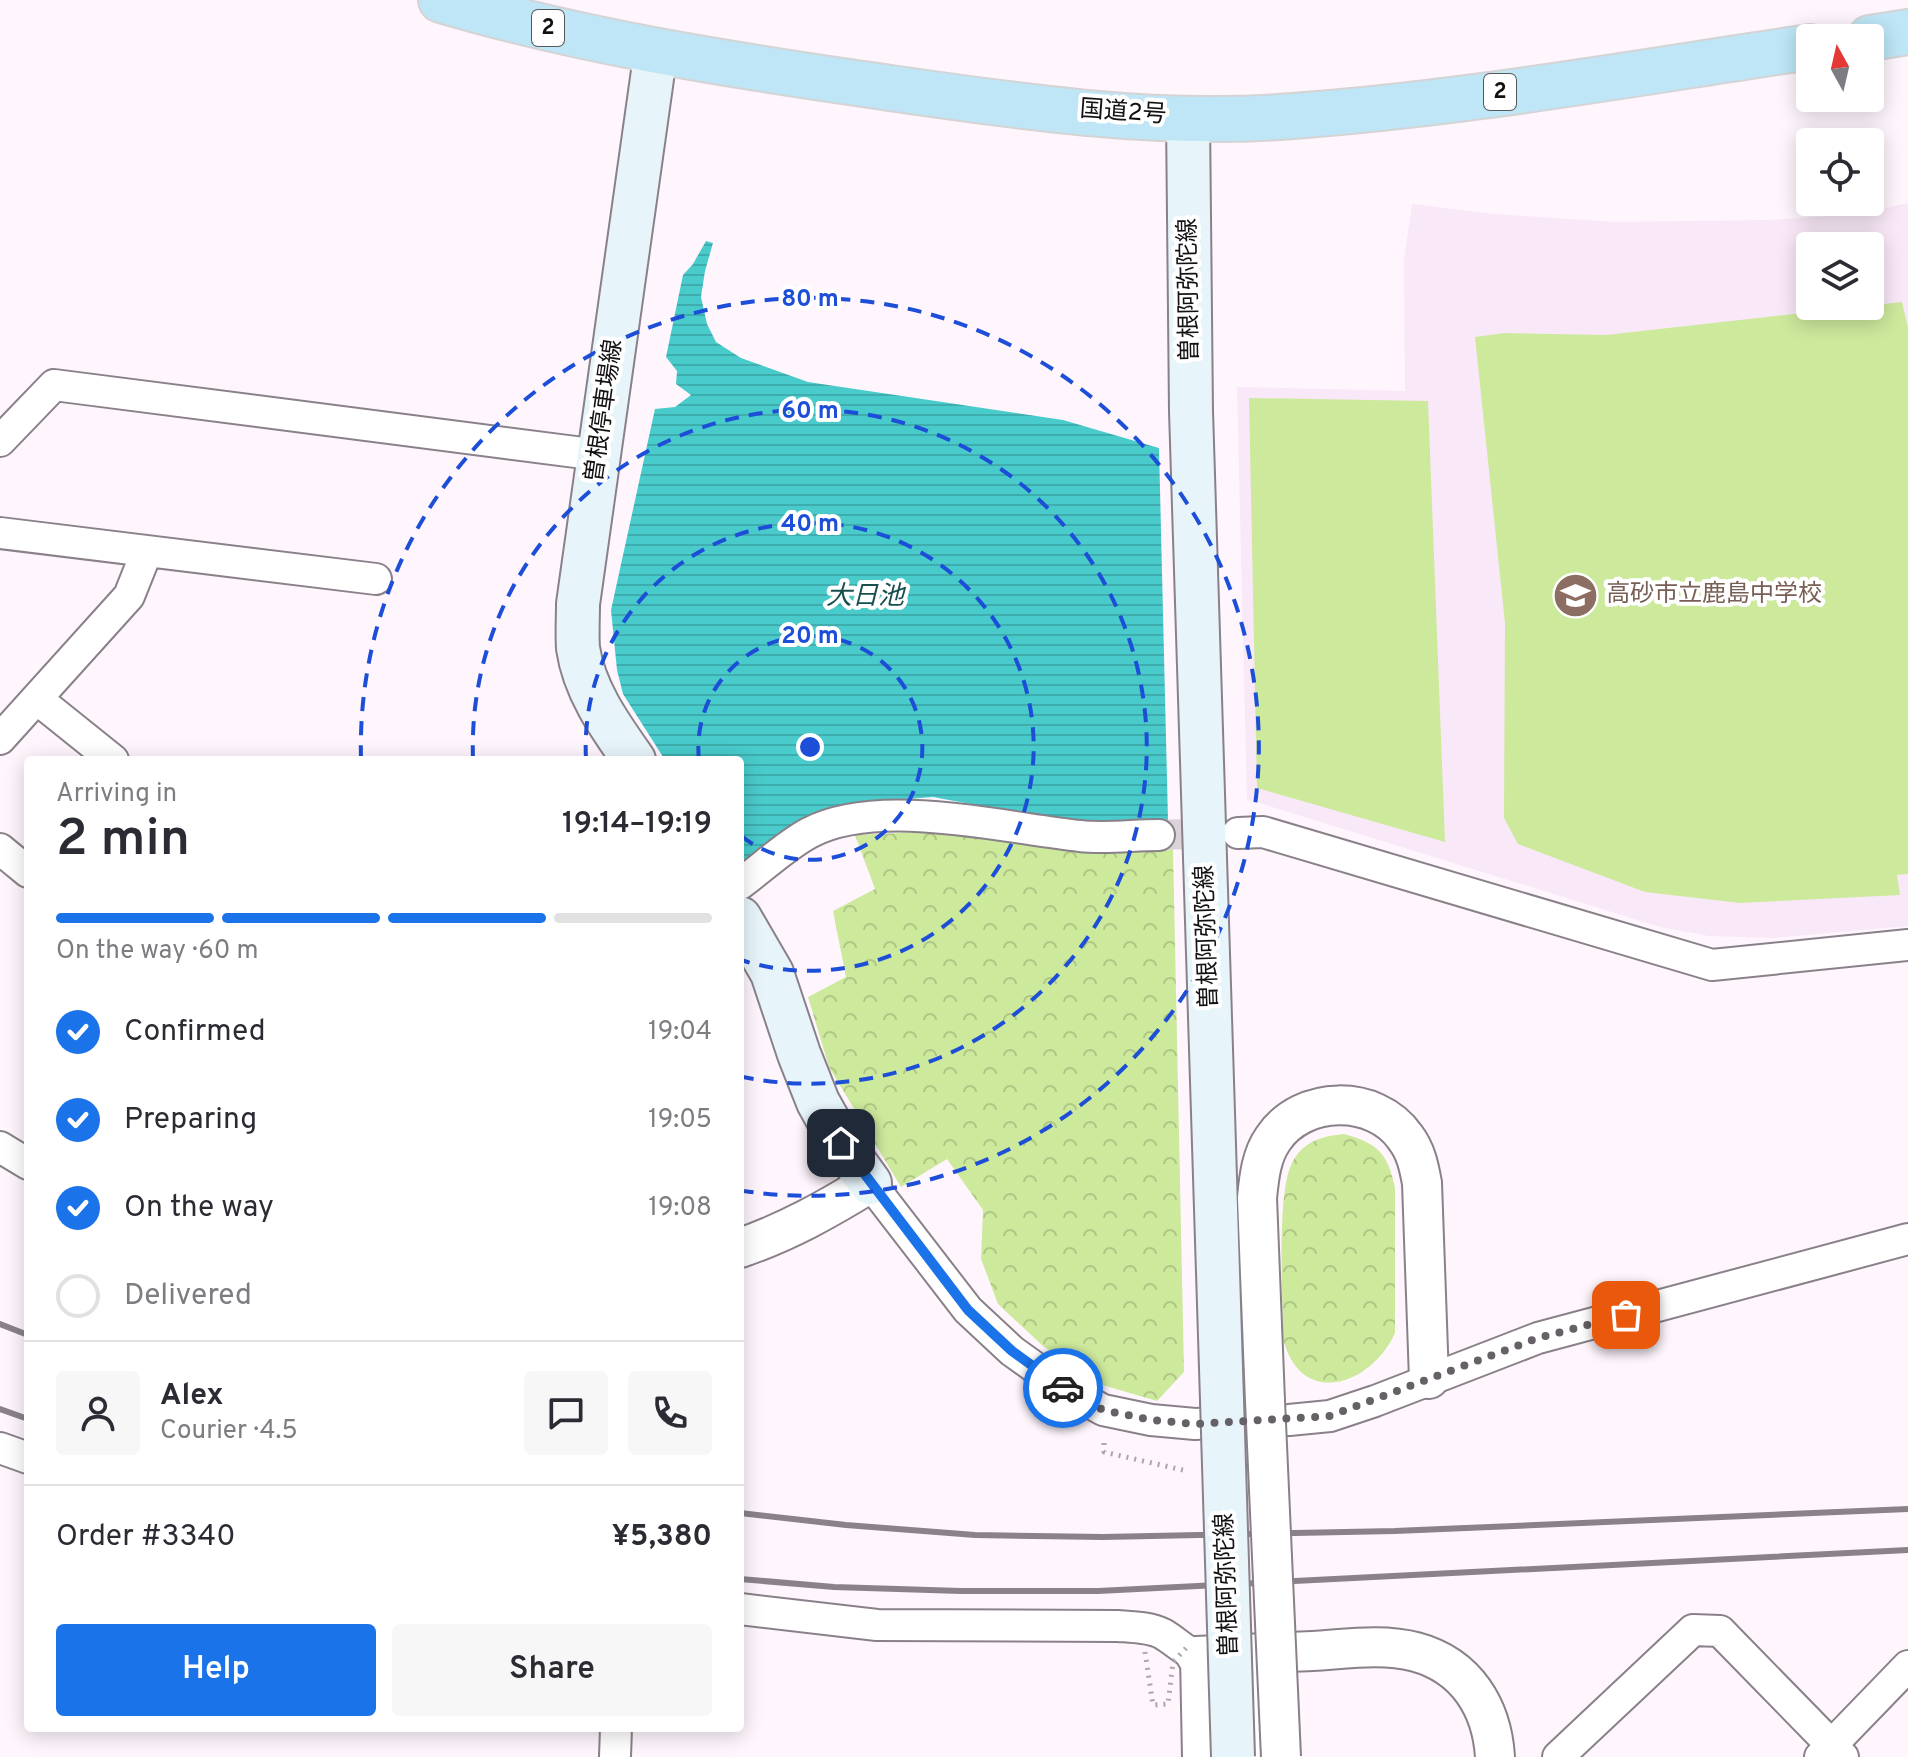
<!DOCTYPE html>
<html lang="en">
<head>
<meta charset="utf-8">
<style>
	body { margin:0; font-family:Overpass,"Noto Sans JP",sans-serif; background:#f7f7f7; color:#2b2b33; height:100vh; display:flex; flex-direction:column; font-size:30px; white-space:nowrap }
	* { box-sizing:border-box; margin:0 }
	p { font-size:26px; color:#7c7c81 }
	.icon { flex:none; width:44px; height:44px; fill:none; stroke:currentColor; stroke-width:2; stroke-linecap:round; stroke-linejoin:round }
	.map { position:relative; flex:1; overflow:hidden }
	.drawer { position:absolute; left:24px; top:756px; width:720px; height:976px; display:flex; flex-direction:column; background:#fff; border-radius:8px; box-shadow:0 4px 20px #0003 }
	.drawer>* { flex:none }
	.needle { width:52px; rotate:352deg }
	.controls { position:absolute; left:1796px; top:24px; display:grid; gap:16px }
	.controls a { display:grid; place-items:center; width:88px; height:88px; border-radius:8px; background:#fff; box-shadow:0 4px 20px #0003; font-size:40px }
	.pin { position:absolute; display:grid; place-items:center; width:68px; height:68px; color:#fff; margin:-34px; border-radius:16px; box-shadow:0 4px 12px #0006 }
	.courier { position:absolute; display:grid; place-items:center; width:80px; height:80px; margin:-40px; border:6px solid #1a73e8; border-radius:50%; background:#fff; color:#222; box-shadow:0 2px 10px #0007 }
	.overview em { font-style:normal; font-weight:600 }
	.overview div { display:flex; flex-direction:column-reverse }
	.overview { display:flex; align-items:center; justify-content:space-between; height:136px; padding:0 32px }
	h1 { font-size:52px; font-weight:600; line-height:60px }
	.bar { display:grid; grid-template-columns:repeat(4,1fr); gap:12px 8px; align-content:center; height:96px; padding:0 32px }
	.bar i { height:10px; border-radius:6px; background:#e1e1e2 }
	.bar .current { background:#1a73e8 }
	.bar p { grid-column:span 4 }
	.line { display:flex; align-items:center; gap:20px; padding:0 32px; border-top:2px solid #e1e1e2 }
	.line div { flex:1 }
	.round { display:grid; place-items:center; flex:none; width:84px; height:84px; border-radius:8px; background:#f7f7f7 }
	ol { padding:0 32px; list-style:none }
	li { display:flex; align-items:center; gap:24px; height:88px }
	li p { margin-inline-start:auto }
	li .icon { padding:8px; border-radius:50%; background:#1a73e8; color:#fff; stroke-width:4 }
	li:last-child { color:#7c7c81 }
	li i { width:44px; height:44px; border:4px solid #e1e1e2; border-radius:50% }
	.button { display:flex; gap:16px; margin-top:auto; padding:16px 32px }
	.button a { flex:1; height:92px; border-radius:8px; background:#1a73e8; color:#fff; font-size:32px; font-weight:600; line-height:92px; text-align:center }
	.button a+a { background:#f7f7f7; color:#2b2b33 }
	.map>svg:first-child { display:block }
	.built { fill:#f9e8f7; fill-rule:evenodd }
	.forest { fill:url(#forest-crowns) }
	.green { fill:#cde99c }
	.water { fill:url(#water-rules) }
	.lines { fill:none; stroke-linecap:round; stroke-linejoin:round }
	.minor-tunnel { stroke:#dbd3da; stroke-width:30; stroke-dasharray:30 15; stroke-linecap:butt }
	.minor-casing { stroke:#8a8089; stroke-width:34 }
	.tertiary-casing { stroke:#8a8089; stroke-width:42 }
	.secondary-casing { stroke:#8a8089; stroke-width:46 }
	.trunk-casing { stroke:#d5d4d5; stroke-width:48 }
	.path { stroke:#aca5ac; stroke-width:5; stroke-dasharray:2 6; stroke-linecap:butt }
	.minor { stroke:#fff; stroke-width:30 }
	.tertiary { stroke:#fff; stroke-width:38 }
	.secondary { stroke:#e7f5fb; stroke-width:42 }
	.trunk { stroke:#bee6f6; stroke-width:44 }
	.rail { stroke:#898389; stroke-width:6 }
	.tertiary-bridge-casing { stroke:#8a8089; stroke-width:42; stroke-linecap:butt }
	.secondary-bridge-casing { stroke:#8a8089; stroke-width:46; stroke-linecap:butt }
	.path-bridge { stroke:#aca5ac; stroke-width:5; stroke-dasharray:2 6; stroke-linecap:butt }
	.tertiary-bridge { stroke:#fff; stroke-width:38 }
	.secondary-bridge { stroke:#e7f5fb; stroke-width:42 }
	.done { stroke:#666166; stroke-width:8; stroke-dasharray:0 14.4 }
	.route { stroke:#1a73e8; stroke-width:10 }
	.ring { fill:none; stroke:#1d4ed8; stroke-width:4; stroke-dasharray:14 10 }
	.labels { text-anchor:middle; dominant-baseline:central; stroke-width:8; stroke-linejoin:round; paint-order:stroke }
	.shield { fill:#fff; stroke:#5a585a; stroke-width:2 }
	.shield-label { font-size:22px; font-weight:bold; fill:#141114 }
	.street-label { font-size:24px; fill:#141114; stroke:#fff }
	.education-label { font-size:24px; fill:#785e54; stroke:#fff; text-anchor:start }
	.water-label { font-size:26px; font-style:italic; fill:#174f4f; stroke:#fff }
	.centre { fill:#1d4ed8; stroke:#fff; stroke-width:4 }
	.ring-label { font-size:24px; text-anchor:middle; font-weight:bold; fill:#1d4ed8; stroke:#fff; stroke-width:8; stroke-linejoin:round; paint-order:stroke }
</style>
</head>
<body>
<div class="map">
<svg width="1908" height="1757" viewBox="0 0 1908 1757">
	<defs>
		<pattern id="forest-crowns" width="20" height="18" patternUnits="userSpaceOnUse" patternTransform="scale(2)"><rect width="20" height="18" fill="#cde99c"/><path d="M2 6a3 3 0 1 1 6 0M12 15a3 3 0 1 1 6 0" fill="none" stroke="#afc786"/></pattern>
		<pattern id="water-rules" width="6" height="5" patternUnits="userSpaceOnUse" patternTransform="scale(2)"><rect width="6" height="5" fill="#49cbcb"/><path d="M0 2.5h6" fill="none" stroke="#3fadad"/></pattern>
	</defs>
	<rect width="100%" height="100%" fill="#fef5fd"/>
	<path class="built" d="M1908,203v723l-135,12 -64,-2 -49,-9 -413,-128 -10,-412 168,4 -1,-130 8,-57 81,10 122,8 154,-2 92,-6zM1810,246h60v60h-60z"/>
	<path class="forest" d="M921,832l165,18 87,-1 11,523 -27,29 -58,-17 -56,-38 -45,-42 -17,-45 2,-49 -36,-51 -46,28 -72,-120 -21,-70 38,-20 -13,-66 42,-22 -20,-54z
		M1344,1134c34,9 44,20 51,54v145c-24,53 -95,76 -112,5 0,-37 -7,-149 10,-177 11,-20 30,-25 51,-27z"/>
	<path class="green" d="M1902,302l6,26v546l-11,1 3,20 -160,8 -95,-11 -127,-48 -14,-26 1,-195 -30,-286 30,-4 101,2z
		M1249,398l179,3 17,441 -188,-54z"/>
	<path class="water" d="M706,241l7,2 -8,28 -4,26 6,27 9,18 25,16 67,24 255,38 96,28 9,372h-112l-123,-23 -60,5 -79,26 -54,37v-105h-75l-42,-66 -6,-24 -6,-60 44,-201 20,-2 16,-12 -15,-11 1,-13 -11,-14 17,-82 10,-11z"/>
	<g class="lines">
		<path class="minor-tunnel" d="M1159,835l65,-2"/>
		<defs>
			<path id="minor" d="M0,441l54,-56 545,70
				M0,533l376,46
				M37,699l76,61
				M0,739l129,-143 18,-45
				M1238,833l25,-1 449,133 196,-20
				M0,849l28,23
				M740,884c22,-16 45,-38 69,-51 69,-37 195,-5 271,3 26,3 53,-1 79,-1
				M0,1147l28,17
				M870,1183l98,127 44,41 50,36 41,23 48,10 44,4 94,-4 41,-4 45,-15 163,-63 370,-99
				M0,1448l28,10
				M740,1609l137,16 241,1c15,1 32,1 45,8 12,7 19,15 33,22l2,101
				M1260,1679l1,78
				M615,1757l1,-29
				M1558,1757l135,-127 27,1 123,126
				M1820,1757l88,-91"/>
			<path id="tertiary" d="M740,1248c47,-16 88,-39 130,-65
				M1265,1401l-8,-203c2,-20 4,-42 16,-59 29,-44 102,-45 132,-2 11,14 14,30 17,46l7,196
				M1196,1656c39,-2 78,-3 117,-5 33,-2 70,-8 103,1 51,14 76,56 79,105"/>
			<path id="secondary" d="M1188,118l3,293 31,989
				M634,760c-24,-34 -50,-70 -56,-112 -1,-14 0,-30 0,-44l78,-554
				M740,918l32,55 27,81 19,48 23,41 29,40"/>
			<path id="trunk" d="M441,0c142,42 290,65 436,86 132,19 269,40 402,31 178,-12 355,-44 531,-70
				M1870,38l38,-6"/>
		</defs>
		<use href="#minor" class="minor-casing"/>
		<use href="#tertiary" class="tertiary-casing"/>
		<use href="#secondary" class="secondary-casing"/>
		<use href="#trunk" class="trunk-casing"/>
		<path class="path" d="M1104,1443v9l83,19"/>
		<use href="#minor" class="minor"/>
		<use href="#tertiary" class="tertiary"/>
		<use href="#secondary" class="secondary"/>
		<use href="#trunk" class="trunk"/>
		<path class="rail" d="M0,1324l28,11
			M0,1409l28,10
			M740,1513l106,12 129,10 128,2 292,-6 513,-22
			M740,1579l94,8 127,4h137l810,-41"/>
		<defs>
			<path id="tertiary-bridge" d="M1265,1401l16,356"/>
			<path id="secondary-bridge" d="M1222,1400l11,357"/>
		</defs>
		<use href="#tertiary-bridge" class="tertiary-bridge-casing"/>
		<use href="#secondary-bridge" class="secondary-bridge-casing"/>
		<path class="path-bridge" d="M1145,1652l8,53 15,-1 5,-42 15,-16"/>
		<use href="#tertiary-bridge" class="tertiary-bridge"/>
		<use href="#secondary-bridge" class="secondary-bridge"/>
	</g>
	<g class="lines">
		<path class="done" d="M1063,1388l40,22 48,10 44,4 135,-8 208,-78 88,-23"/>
		<path class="route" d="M841,1143l127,167 44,41 51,37"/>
	</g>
	<g class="ring">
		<path d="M699 760A112 112 0 1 1 740 835"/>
		<path d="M586 759A224 224 0 1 1 741 960"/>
		<path d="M473 759A337 337 0 1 1 743 1077"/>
		<path d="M361 759A449 449 0 1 1 744 1191"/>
	</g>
	<defs>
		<symbol id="school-disc" viewBox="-11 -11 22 22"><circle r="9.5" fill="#8d6e63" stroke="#fff"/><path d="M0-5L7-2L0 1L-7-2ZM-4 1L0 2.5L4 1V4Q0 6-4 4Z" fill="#fff"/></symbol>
	</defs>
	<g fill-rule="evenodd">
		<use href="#school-disc" x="1550" y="570" width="51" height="51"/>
	</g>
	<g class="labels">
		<g class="shield">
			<rect x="532" y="10" width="32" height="36" rx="6"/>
			<rect x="1484" y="74" width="32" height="36" rx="6"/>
		</g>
		<g class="shield-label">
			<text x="548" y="28">2</text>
			<text x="1500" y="92">2</text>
		</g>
		<g class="street-label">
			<text transform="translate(1123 113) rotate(4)">国道2号</text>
			<text transform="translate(1190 290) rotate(-91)">曽根阿弥陀線</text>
			<text transform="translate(605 411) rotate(-82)">曽根停車場線</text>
			<text transform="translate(1208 937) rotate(-92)">曽根阿弥陀線</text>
			<text transform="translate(1228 1585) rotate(-92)">曽根阿弥陀線</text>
		</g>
		<g class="education-label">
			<text x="1606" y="595">高砂市立鹿島中学校</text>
		</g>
		<g class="water-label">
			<text x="865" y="597">大日池</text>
		</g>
	</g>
	<circle cx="810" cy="747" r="12" class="centre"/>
	<g class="ring-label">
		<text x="810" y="306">80 m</text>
		<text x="810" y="418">60 m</text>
		<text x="810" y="531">40 m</text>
		<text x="810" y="643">20 m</text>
	</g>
</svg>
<div class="controls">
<a><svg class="needle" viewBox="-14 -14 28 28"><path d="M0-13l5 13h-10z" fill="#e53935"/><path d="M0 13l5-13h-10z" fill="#7c7c81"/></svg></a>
<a><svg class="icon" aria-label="locate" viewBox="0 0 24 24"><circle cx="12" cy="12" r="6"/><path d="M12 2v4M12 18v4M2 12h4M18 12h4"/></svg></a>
<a><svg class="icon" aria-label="layers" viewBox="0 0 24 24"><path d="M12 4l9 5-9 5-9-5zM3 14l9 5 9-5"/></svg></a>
</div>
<div class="pin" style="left:1626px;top:1315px;background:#ea580c"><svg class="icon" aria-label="bag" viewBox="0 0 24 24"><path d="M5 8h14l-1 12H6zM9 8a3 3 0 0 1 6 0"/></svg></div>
<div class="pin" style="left:841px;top:1143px;background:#1f2937"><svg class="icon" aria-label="home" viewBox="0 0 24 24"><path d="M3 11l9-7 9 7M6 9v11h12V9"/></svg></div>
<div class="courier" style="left:1063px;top:1388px"><svg class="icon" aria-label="car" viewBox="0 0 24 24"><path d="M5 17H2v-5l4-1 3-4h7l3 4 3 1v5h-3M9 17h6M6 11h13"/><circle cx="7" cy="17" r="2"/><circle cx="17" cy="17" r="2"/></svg></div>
<section class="drawer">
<div class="overview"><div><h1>2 min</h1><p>Arriving in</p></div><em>19:14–19:19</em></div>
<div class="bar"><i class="current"></i><i class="current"></i><i class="current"></i><i></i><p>On the way · 60 m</p></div>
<ol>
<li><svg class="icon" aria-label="check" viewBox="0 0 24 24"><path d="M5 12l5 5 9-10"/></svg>Confirmed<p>19:04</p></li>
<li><svg class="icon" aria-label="check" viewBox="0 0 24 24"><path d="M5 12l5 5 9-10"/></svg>Preparing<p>19:05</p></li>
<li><svg class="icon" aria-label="check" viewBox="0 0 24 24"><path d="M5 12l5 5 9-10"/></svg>On the way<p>19:08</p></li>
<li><i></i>Delivered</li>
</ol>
<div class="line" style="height:144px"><a class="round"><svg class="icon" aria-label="person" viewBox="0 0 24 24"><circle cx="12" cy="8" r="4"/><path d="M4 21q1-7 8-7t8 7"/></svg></a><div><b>Alex</b><p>Courier · 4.5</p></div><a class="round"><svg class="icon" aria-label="chat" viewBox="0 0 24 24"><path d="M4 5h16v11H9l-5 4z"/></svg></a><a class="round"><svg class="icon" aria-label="phone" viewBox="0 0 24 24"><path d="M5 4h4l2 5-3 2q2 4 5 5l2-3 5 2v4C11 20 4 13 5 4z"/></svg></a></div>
<div class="line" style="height:104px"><div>Order #3340</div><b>¥5,380</b></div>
<div class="button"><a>Help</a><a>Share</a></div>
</section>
</div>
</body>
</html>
